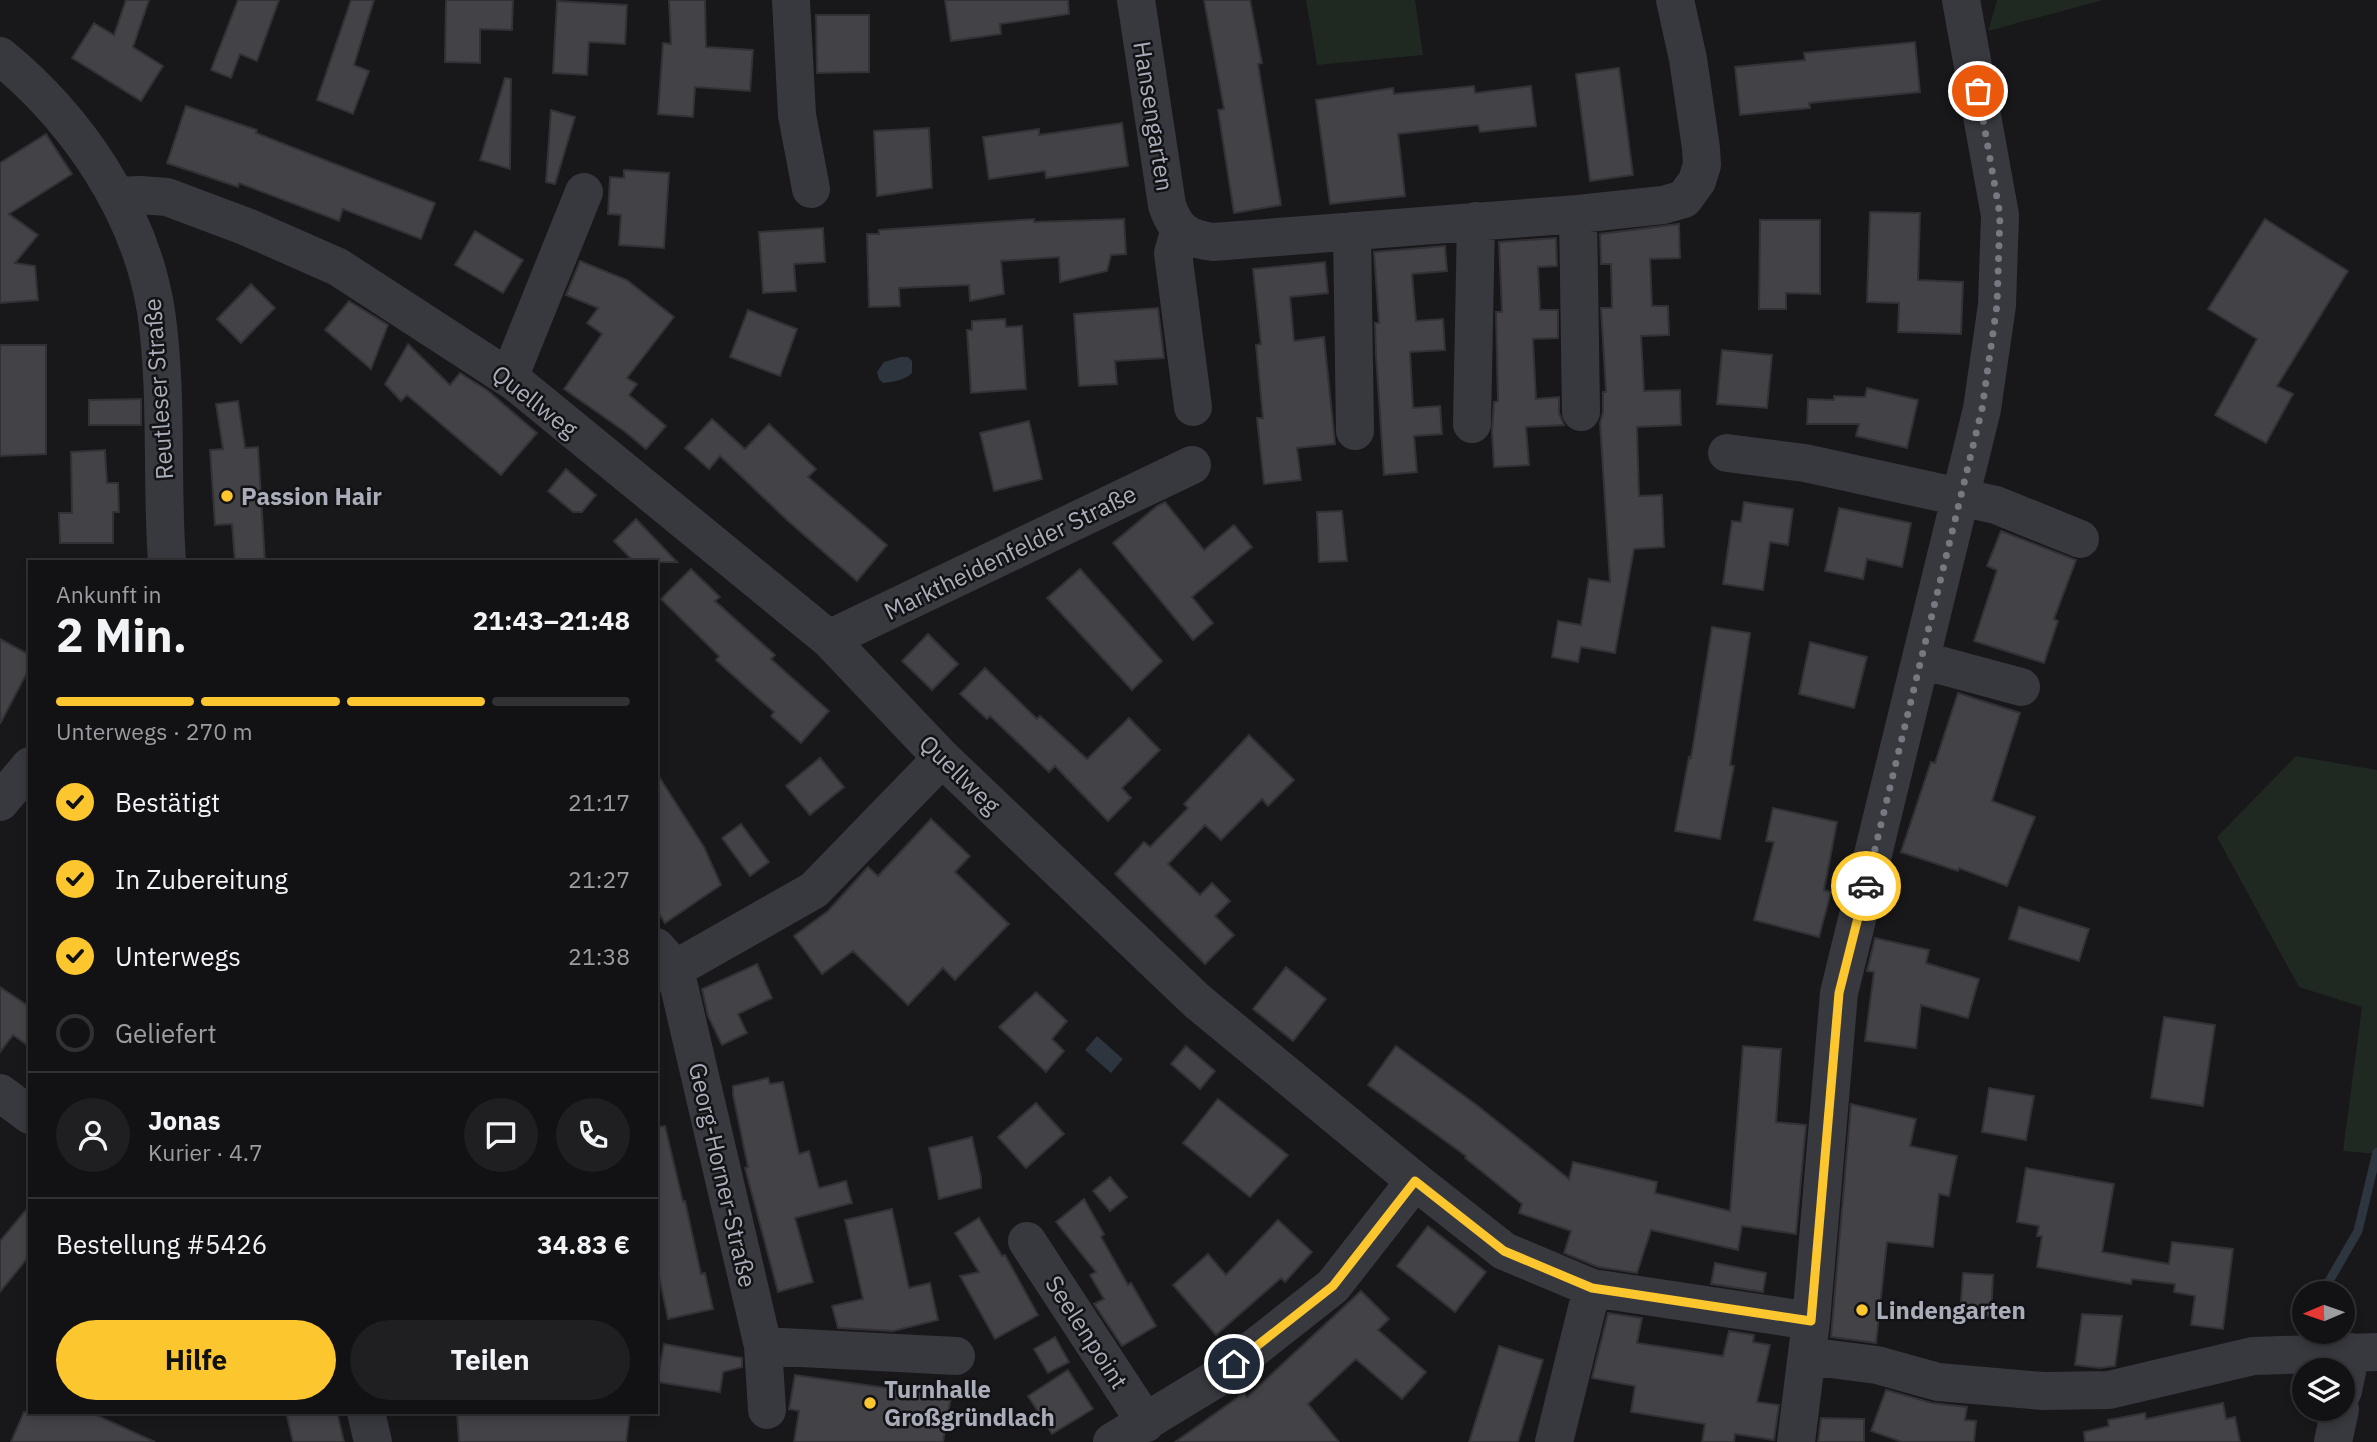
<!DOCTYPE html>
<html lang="de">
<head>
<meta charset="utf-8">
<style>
	body { margin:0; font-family:"IBM Plex Sans",sans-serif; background:#1f1f22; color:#f1f3f6; height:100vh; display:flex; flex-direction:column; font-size:26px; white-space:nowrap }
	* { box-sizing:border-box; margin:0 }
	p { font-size:23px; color:#9c9da0 }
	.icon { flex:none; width:38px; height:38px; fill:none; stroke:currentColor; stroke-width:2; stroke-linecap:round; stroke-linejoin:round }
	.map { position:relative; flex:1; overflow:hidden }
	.details { position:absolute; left:28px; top:560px; width:630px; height:854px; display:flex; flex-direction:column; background:#121114; border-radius:0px; box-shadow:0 4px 10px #0003,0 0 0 2px #313134 }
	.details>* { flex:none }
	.needle { width:46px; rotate:268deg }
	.buttons { position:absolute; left:2292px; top:1281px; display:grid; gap:14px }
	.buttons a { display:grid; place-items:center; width:63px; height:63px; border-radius:50%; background:#121114; box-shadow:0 4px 10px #0003,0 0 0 2px #313134; font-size:35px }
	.pin { position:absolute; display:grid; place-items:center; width:60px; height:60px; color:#fff; margin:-30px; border:4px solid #fff; border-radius:50%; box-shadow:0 2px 7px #0007 }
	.courier { position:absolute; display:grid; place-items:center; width:70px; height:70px; margin:-35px; border:5px solid #fbc62e; border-radius:50%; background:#fff; color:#222; box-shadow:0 2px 9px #0007 }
	.headline em { font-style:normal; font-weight:700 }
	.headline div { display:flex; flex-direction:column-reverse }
	.headline { display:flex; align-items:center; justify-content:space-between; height:119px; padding:0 28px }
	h1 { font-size:46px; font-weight:700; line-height:52px }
	.bar { display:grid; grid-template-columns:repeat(4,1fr); gap:10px 7px; align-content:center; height:84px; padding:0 28px }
	.bar i { height:9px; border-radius:5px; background:#313134 }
	.bar .selected { background:#fbc62e }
	.bar p { grid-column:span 4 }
	.line { display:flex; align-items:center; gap:18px; padding:0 28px; border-top:2px solid #313134 }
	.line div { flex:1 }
	.round { display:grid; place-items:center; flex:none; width:74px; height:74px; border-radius:37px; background:#1f1f22 }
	ol { padding:0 28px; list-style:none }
	li { display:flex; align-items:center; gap:21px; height:77px }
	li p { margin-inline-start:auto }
	li .icon { padding:7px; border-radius:50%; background:#fbc62e; color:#111; stroke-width:4 }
	li:last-child { color:#9c9da0 }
	li i { width:38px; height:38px; border:4px solid #313134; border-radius:50% }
	.primary-button { display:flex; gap:14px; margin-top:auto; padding:14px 28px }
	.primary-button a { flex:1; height:80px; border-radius:42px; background:#fbc62e; color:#111; font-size:28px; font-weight:700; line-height:80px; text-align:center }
	.primary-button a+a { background:#1f1f22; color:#f1f3f6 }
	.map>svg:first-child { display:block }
	.green { fill:#1f2821 }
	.water { fill:#2d353f }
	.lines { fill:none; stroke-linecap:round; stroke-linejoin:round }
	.stream { stroke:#2d353f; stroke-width:9 }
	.building { fill:#424247; stroke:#323136; stroke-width:2 }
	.minor { stroke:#38393f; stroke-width:38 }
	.done { stroke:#767882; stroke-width:7; stroke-dasharray:0 12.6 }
	.route { stroke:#fbc62e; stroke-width:9 }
	.poi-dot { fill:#fbc62e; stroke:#131215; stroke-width:2.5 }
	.labels { text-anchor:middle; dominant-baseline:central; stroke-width:5; stroke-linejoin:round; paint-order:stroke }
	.street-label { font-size:24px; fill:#a9adba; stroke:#131215 }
	.poi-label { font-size:24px; font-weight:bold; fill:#a9adba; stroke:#131215; text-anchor:start }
</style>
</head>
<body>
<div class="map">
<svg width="2377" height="1442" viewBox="0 0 2377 1442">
	<rect width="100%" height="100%" fill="#18171a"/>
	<path class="green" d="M1306,0h109l8,55 -106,10z
		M1997,0h106l-115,31z
		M2296,756l81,14v384l-34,-3 19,-144 -63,-20 -82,-150z"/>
	<path class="water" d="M901,357h7l4,4v12c-7,7 -19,9 -29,10l-4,-4 -2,-7 7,-10z
		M1097,1036l26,23 -12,14 -26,-23z"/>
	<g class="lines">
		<path class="stream" d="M2326,1293l2,-10 30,-52 19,-79"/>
	</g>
	<path class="building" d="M126,0h23l-16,47 30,19 -22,35 -69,-43 22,-35 20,12z
		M238,0h41l-22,61 -17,-7 -9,24 -20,-8z
		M351,0h23l-20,65 15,6 -16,43 -36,-14z
		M446,0h67l-1,30 -32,-1v34l-35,-1z
		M669,0h36l1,47 47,3 -3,41 -55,-4 -2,30 -35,-3 5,-71 8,1z
		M945,0h123l1,14 -69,10 1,10 -50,7z
		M1204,0h46l12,63 -4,1 23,141 -47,8 -16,-103 6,-1z
		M557,1l70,4 -2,39 -36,-2 -2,33 -34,-2z
		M816,15h53v57l-52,1z
		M1915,42l5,50 -111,11 1,5 -70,7 -5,-48 70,-7 -1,-7z
		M1619,68l14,107 -43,6 -14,-107z
		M505,78l6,1 -1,90 -30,-9z
		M1474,86l1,7 56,-7 5,40 -56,6 -2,-7 -80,9 7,62 -75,8 -14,-104 77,-12 1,6z
		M186,106l71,24 -1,3 179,70 -14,36 -78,-30 -4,12 -100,-38 -1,4 -71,-24z
		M551,110l24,7 -20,67 -9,-2z
		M1122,123l6,43 -82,12 -1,-7 -56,8 -6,-42 56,-8v6z
		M929,128l3,60 -55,8 -3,-65z
		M46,134l26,40 -63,40 29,21 -23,28 20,3 3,34 -38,3v-140z
		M624,170l45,3 -5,75 -45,-3 2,-30 -13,-1 2,-37 14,1z
		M1870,212l50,1 -2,67 45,2 -2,52 -63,-2 1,-29 -32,-1z
		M1034,219v3l90,-3 2,35 -15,1 -4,16 -47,11 -1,-25 -58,4 3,33 -34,7 -1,-16 -70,3 1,18 -31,1 -2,-73h12v-4z
		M2265,219l83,52 -71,115 16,8 -27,49 -51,-28 42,-76 -49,-30z
		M1760,220h60v74l-34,-1v16h-27z
		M1679,224l1,34 -30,1 2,47h16l1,29 -28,1 3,55 36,-1 1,35 -44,2 2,69 23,-1 2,52 -30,2 -19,104 -34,-6 -3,15 -26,-5 6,-36 23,4 8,-46 21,3 -10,-159 3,-11v-20h3l-5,-84h11l-1,-44h-10l-1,-30z
		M823,228l2,34 -31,2 2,27 -33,2 -4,-61z
		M475,231l48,29 -20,33 -48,-28z
		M1556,238l1,28 -19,1 2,43h18v28l-25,1 3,60 23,-2v16l5,12 -38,2 3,38 -35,2 -2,-35 2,-30 4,-1 -2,-89h6l-3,-70z
		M1445,246l2,25 -35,3 4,47 27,-2 2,31 -35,2 3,56 27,-2 2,28 -28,2 3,36 -33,3 -8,-120 -1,-32h4l-5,-71z
		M580,261l47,19 47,37 -47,61 10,6 -8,11 37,31 -20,23 -22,-18 -60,-42 38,-55 -15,-11 11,-15 -32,-13z
		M1325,262l3,31 -38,4 4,44 30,-4 11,107 -38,4 4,32 -37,4 -7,-66h6l-7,-73 5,-1 -8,-75z
		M251,284l24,24 -34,35 -24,-24z
		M349,301l39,24 -17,44 -46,-39z
		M1158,308l6,50 -49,3 2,23 -38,2 -5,-72z
		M748,310l49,19 -17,47 -50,-19z
		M1005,319l1,8 16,-1 4,63 -55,4 -4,-63h5v-9z
		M408,344l42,41 10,-12 27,17 50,43 -36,42 -94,-80 -6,6 -16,-17z
		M0,345h46v109l-46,2z
		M1722,350l50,5 -5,53 -50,-4z
		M1867,388l51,12 -11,48 -51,-12 3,-12h-52l1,-25 26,1v-4l31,1z
		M141,399v26h-52v-25z
		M238,401l7,47 13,-1 7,115h-30l-3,-38 -17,1 -5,-75 13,-1 -7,-45z
		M712,419l33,30 24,-25 47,45 -8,8 79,68 -30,36 -69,-60 -68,-65 -11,13 -24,-21z
		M1029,421l13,58 -48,12 -14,-58z
		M105,450l2,33h11l1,29h-6v31h-53l-1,-30h13l-1,-61z
		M566,469l30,26 -14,17h-9l-25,-21z
		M1165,502l39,48 30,-25 18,22 -60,50 21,26 -20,17 -80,-97 44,-37z
		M1744,502l49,7 -5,36 -18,-3 -7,48 -40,-6 9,-63 9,1z
		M1839,508l72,15 -9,44 -35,-8 -4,20 -38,-8z
		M1342,511l5,50 -28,1 -2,-50z
		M636,519l41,43h-43l-20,-21z
		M2001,531l75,29 -22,59 4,2 -14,42 -70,-22 23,-71 -10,-4z
		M691,569l29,28 -5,4 60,54 -4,4 58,52 -28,32 -30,-27 3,-4 -58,-52 3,-4 -58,-57z
		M1080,569l82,92 -30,29 -85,-92z
		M1712,627l38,6 -20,132 4,1 -14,73 -45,-8 14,-74 2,1z
		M928,634l30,30 -26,26 -30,-29z
		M0,639l30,16v12l-30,57z
		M1810,642l57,15 -13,51 -55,-14z
		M985,668l52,51 3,-3 47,43 42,-41 31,32 -38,38 9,10 -23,23 -53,-55 -6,6 -59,-56 -3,3 -27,-25z
		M1958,693l62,20 -28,88 43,16 -28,69 -48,-18 -1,3 -57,-19 30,-90 4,1z
		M1249,735l45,45 -26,26 -6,-7 -41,41 -16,-15 -37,39 32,31 12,-12 18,18 -15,15 19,19 -29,29 -90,-90 29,-32 6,5 38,-39 -4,-4z
		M820,758l24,29 -34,28 -24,-29z
		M656,772l48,75 17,38 -56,38 -9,-14z
		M1773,808l64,14 -13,68 7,2 -12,45 -65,-17 20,-78 -8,-1z
		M931,819l39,37 -15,16 54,52 -54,56 -12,-12 -35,37 -55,-54 -31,23 -28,-38 34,-25 40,-44 10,9z
		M741,824l28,38 -19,14 -28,-38z
		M2019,907l70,22 -10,32 -70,-22z
		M1875,938l54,12 -3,13 53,16 -11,39 -47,-13 -5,43 -51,-7 9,-69 -7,-1z
		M757,964l15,34 -34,16 9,19 -25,12 -14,-29 -6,-27z
		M1286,967l40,32 -33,42 -40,-32z
		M0,987l30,20v40l-17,-12 -13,17z
		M1036,992l31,29 -15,18 12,12 -18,21 -47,-45z
		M2164,1017l51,8 -12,81 -52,-8z
		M1186,1046l29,25 -15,18 -29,-25z
		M1396,1046l82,60 91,73 4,-17 84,20 -2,11 75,18 13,-165 38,3 -5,73 30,3 -10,109 -54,-8 -4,24 -87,-20 -14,43 -39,-6 -34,-14 7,-22 -52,-18 3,-9 -57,-46 1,-2 -98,-71z
		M768,1078l2,6 13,-2 16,72 10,-3 10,37 27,-7 6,22 -57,15 18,64 -35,10 -33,-124 3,-1 -15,-72v-9z
		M1989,1088l45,8 -8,44 -44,-8z
		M1218,1099l70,56 -38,42 -67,-54z
		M1036,1103l28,31 -38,34 -28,-31z
		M1851,1104l65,15 -6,27 47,10 -8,40 -10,-2 -6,53 -46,-5 -11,101 -45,-6z
		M665,1126l18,76 2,-1 16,73 4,-1 8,36 -45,10 -12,-57v-135z
		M972,1137l9,41v10l-42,11 -10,-51z
		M2026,1168l88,16 -12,68 67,12 3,-22 61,7 -10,80 -32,-4 4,-29 -21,-4 1,-8 -43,-5 -1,5 -94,-17 5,-31h-5l2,-10 -22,-4z
		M1110,1177l17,20 -17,14 -17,-20z
		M1084,1199l20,35 -3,3 27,48 3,-2 25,43 -34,20 -28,-42 10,-5 -14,-24 6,-3 -40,-50z
		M30,1205v50l-30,37v-51z
		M892,1209l17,79 21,-5 8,37 -45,11 -55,-3 -6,-22 31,-7 -18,-79z
		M979,1218l23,38 3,-1 33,60 -43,24 -35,-63 19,-4 -24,-39z
		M1278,1220l34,32 -27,30 -4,-4 -65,57 -43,-50 35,-31 18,21z
		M1428,1226l58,46 -31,40 -58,-46z
		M1715,1263l51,10 -3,19 -52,-8z
		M1963,1273l30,2 -2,41 -31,-1z
		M1361,1291l28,28 -11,11 48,42 -24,27 -46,-40 -48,45 31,38h-164l69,-49 3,4z
		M1608,1313l34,5 -5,25 86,13 6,-25 25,4 -1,7 17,3 -13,57 22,3 -5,35 -39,-6 -1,8h-32l3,-18 -74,-12 4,-26 -43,-8z
		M2082,1314l40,2 -7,50 -16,2 -24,-3z
		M1055,1337l14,25 -21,11 -14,-24z
		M664,1344l78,14v9l-19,5 -3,20 -63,-10z
		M1499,1346l44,14 -25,82h-49z
		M1068,1370l25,39 -41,25 -24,-38z
		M795,1375l156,22 -8,45h-149l5,-31 -10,-2z
		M1886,1390l46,13 35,4 -2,13 11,1 -2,21h-72l-31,-11z
		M2223,1403l3,16 9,-2 5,25h-155l-1,-10 25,-6 -1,-6 37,-7 1,6z
		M24,1412h66l65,30h-144z
		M286,1412h51l7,30h-51z
		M457,1412h173l-4,30h-167z
		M1821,1418l43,1v23h-46z"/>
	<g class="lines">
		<path class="minor" d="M791,0l6,115 14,74
			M1136,0l31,205c8,25 20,34 46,37l365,-28 85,-9 21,-6 13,-18 5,-16 -1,-17 -13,-89 -13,-59
			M0,56c77,63 140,155 156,255 12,83 5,168 11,251
			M116,196l24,-1 27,2 80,30 91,40 177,115 314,257 113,119 255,243 218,180 89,70 88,37 219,33
			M1578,214l3,198
			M1180,229l-7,24 20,154
			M1352,231l3,200
			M509,378l75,-186
			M1472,424l4,-203
			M1727,453l78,10 191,42 84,34
			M829,639l363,-174
			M1921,660l100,27
			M0,802l30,-36
			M656,947l19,22 88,377 4,64
			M656,973l19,-4 139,-79 128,-132
			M0,1093l30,22
			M1027,1241l119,182
			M763,1346l193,10
			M1807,1356l70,9 61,17 105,9 66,-1 144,-34 124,-4
			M2343,1391l8,-39
			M366,1412l7,30
			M1112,1442l102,-62 119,-94 82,-105
			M1554,1442l38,-154
			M1796,1442l15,-121 28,-328 143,-584 15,-104 3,-90 -39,-215
			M2333,1442l7,-33"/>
	</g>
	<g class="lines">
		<path class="done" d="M1866,886l116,-477 15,-104 3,-90 -22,-124"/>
		<path class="route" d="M1234,1364l99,-78 82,-105 89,70 88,37 219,33 28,-328 27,-107"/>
	</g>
	<g class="poi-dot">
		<circle cx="227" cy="496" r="7"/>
		<circle cx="1862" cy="1310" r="7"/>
		<circle cx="870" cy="1403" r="7"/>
	</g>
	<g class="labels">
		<g class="street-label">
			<text transform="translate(1154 116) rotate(81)">Hansengarten</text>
			<text transform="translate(158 389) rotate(-94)">Reutleser Straße</text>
			<text transform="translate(535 401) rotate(38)">Quellweg</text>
			<text transform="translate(1010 552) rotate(-26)">Marktheidenfelder Straße</text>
			<text transform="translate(960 774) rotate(44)">Quellweg</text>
			<text transform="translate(723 1175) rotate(77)">Georg-Horner-Straße</text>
			<text transform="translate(1087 1332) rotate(57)">Seelenpoint</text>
		</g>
		<g class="poi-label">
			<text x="241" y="496">Passion Hair</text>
			<text x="1876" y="1310">Lindengarten</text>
			<text x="884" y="1389">Turnhalle<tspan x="884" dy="28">Großgründlach</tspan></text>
		</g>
	</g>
</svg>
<div class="buttons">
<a><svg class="needle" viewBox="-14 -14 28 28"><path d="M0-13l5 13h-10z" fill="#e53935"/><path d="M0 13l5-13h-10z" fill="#9c9da0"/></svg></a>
<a><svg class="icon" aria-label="layers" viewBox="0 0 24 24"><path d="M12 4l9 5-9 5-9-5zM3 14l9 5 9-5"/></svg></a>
</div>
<div class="pin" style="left:1978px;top:91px;background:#ea580c"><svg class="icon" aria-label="bag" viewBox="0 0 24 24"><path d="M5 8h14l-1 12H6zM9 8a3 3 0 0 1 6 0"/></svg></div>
<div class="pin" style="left:1234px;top:1364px;background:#1f2937"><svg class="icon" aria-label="home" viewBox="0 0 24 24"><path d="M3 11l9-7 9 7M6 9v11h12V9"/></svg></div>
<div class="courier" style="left:1866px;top:886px"><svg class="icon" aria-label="car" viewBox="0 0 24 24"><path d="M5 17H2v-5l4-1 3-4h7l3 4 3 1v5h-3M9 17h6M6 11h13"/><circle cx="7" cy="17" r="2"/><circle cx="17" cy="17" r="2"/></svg></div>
<section class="details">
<div class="headline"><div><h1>2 Min.</h1><p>Ankunft in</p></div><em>21:43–21:48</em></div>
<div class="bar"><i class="selected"></i><i class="selected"></i><i class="selected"></i><i></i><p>Unterwegs · 270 m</p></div>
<ol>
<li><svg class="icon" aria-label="check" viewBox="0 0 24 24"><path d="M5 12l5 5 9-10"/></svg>Bestätigt<p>21:17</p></li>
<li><svg class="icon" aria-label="check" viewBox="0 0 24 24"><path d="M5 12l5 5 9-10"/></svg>In Zubereitung<p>21:27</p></li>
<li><svg class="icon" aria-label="check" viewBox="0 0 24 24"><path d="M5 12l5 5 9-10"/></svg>Unterwegs<p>21:38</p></li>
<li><i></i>Geliefert</li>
</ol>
<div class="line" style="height:126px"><a class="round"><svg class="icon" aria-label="person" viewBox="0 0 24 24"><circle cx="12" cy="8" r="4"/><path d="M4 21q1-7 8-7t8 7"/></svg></a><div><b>Jonas</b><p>Kurier · 4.7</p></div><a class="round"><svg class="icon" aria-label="chat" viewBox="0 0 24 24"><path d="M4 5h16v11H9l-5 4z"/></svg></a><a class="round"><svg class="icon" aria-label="phone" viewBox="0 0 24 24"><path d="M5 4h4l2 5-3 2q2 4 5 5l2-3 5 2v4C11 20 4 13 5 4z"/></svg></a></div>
<div class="line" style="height:91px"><div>Bestellung #5426</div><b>34.83 €</b></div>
<div class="primary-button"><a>Hilfe</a><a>Teilen</a></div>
</section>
</div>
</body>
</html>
